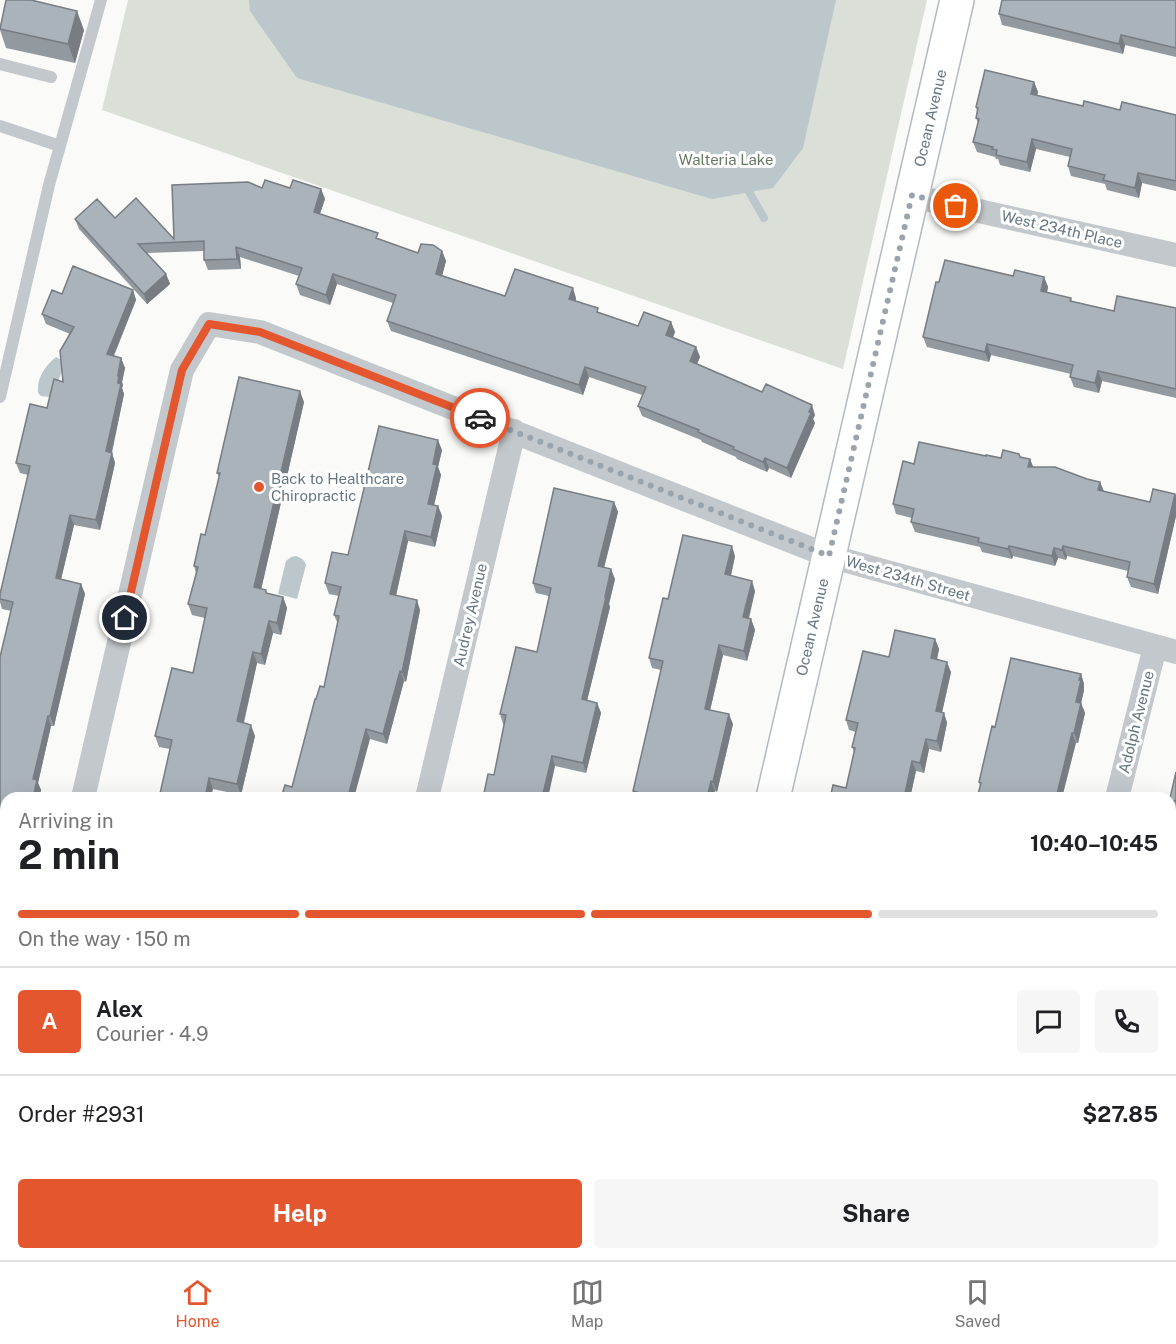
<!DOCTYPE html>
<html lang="en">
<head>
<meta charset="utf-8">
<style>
	body { margin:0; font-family:"Public Sans",sans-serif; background:#f6f6f6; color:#202124; height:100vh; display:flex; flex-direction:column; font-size:22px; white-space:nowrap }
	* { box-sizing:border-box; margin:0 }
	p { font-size:20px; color:#757577 }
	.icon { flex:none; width:33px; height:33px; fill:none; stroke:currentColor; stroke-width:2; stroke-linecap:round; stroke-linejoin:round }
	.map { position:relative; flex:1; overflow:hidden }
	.sheet { position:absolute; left:0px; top:792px; width:1176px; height:468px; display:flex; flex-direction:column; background:#fff; border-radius:18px 18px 0 0; box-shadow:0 6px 24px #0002 }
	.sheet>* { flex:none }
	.pin { position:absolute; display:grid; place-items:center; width:51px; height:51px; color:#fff; margin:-26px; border:3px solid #fff; border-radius:50%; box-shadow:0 2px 6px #0007 }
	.courier { position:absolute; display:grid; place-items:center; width:60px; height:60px; margin:-30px; border:4px solid #e4572e; border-radius:50%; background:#fff; color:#222; box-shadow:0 2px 8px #0007 }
	.summary em { font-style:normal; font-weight:700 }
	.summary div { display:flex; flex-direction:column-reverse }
	.summary { display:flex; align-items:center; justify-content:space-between; height:102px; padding:0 18px }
	h1 { font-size:39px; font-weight:700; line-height:45px }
	.bar { display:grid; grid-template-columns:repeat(4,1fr); gap:9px 6px; align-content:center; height:72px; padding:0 18px }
	.bar i { height:8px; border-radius:4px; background:#e0e0e0 }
	.bar .on { background:#e4572e }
	.bar p { grid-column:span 4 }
	.line { display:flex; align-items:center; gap:15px; padding:0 18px; border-top:2px solid #e0e0e0 }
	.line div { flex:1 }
	.round { display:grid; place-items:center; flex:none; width:63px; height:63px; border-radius:6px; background:#f6f6f6 }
	.button { display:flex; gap:12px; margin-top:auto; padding:12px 18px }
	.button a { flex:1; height:69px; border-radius:6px; background:#e4572e; color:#fff; font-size:24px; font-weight:700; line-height:69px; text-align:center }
	.button a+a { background:#f6f6f6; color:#202124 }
	.tabs { display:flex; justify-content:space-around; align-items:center; height:84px; border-top:2px solid #e0e0e0; background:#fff; font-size:16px; color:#757577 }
	.tabs a { display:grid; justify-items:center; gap:3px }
	.tabs .on { color:#e4572e }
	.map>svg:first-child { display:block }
	.green { fill:#dadfd7 }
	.water { fill:#bbc7cb }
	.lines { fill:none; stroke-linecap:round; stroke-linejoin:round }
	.stream { stroke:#bbc7cb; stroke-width:8 }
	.secondary-casing { stroke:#b3babf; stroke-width:36 }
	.lane { stroke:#c3c8cc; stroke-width:12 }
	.street { stroke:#c3c8cc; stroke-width:24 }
	.secondary { stroke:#fff; stroke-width:33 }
	.wall { fill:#929a9f }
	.shaded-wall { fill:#777d82 }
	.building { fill:#aab3b9; stroke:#777d82; stroke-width:1.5 }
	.done { stroke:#99a4ac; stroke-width:6; stroke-dasharray:0 10.8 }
	.route { stroke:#e4572e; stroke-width:8 }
	.poi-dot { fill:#e4572e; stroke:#fff; stroke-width:2 }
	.labels { text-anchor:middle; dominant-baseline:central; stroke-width:6; stroke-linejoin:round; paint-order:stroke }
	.street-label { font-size:15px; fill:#657683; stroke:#fff }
	.park-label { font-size:15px; fill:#687a64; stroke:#fff }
	.poi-label { font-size:15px; fill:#657683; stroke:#fff; text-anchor:start }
</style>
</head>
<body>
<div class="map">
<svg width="1176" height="1260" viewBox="0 0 1176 1260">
	<rect width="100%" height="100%" fill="#fafaf8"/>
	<path class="green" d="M128,0h799l-84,369 -741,-259z"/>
	<path class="water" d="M249,0h587l-33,148 -30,40 -61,11 -415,-121 -47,-67z
		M56,357l7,4c-1,13 -6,26 -13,36l-9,-1 -3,-3c-1,-15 6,-26 18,-36z
		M296,556c5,2 8,3 10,9l-9,34 -19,-5 8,-33 5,-4z"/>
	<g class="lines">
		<path class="stream" d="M745,185l19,33"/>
		<defs>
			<path id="secondary" d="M773,798l184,-798
				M665,1260l1,-6"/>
		</defs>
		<use href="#secondary" class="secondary-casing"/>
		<path class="lane" d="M0,64l51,13
			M0,126l60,20
			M0,397l49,-212 52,-185"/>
		<path class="street" d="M912,196l264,59
			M83,798l99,-428 27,-46 51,8 569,224 347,96
			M427,798l87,-367
			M1117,798l38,-151
			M6,1132l-2,8 2,2
			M109,1254l7,6
			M317,1260l1,-6
			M1000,1260l1,-6"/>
		<use href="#secondary" class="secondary"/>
	</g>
	<path class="wall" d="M1176,0v57l-51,-12 -2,9 -121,-29 -3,-11z
		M0,26l84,4 -9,33 -69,-15 -6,-18z
		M1034,82l4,10 -1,3 46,11 37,4 56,5v76l-34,-8 -3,15 -32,-8 -2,-6 -34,-8 -3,-10 2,-9 -34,-8 -6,23 -30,-7 -2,-6h-2l-1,-2 -18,-5 -4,-10 5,-19 -2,-5 1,-7 -1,-4z
		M262,188l59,1 4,10 -5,15 60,26 38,13 24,-2 4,10 -4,14 63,21 71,2v3l24,12 38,13 33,-4 4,10 -2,5 23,10 4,10 -3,7 118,51 -2,4 2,4 -24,55 -22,-10 -2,4 -30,-13 -1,-2 -34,-15 -1,-2 -59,-24 -4,-10 4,-11 -53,-18 -6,18 -192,-64 -4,-10 6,-18 -56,-19 -7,21 -30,-10 -4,-11 3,-8 -59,-19 1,12 -33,1 -4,-10v-9l-57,2 19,21 4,10 -23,20 -68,-75 -4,-10 40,-1 59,21z
		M1013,276l31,1 4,10 -1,5 24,6 1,3 42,10 62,-3v90l-74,-17 -3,12 -25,-6 -4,-10 1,-3 -80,-19 -2,7 -62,-15 -4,-10 16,-55z
		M133,290l3,10 -22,56 7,2 4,10 -3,14 1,3 -1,3 2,6 -12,59 3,10 -15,67 -26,-5 -13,54 20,5 4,10 -31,132h-3l-13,57 3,7 -2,8h-33v56l-6,-1v-197l11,-45 -9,-2 -2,-7v-8l28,-119 -8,-2 -4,-10 47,-81 7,-48 -24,-10 -4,-10 20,-20z
		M304,402l-43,187 7,5 15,3 4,11 -6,27 -8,-2 -8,32 -8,-2 -13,60 11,13 -14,59 -28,-6 -43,-40 -11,-2 -4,-11 38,-63 12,-55 -13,-3 -4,-11 8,-31 -2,-7 11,-31 14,-58 -2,-4z
		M442,450l-4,17 3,8 -7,30 4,1 4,10 -7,31 -27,-6 -12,55 24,14 -14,72 -2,-1 -17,63 -17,-5 -78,48 24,-88 8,-12 14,-63 -4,-9 5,-19 -10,-2 -4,-11 23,-28z
		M986,456l15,2 19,-1 10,2 3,8 67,15 4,9 46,11 25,-8 1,2v20l-18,78 -27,-7 -4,-10 1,-6 -61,-15 -1,4 -8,-2 -3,8 -42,-10 -1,3 -30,-7 -2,-5 -65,-15 -4,-10 1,-4 -16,-4 -3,-10 21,-40z
		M614,502l4,10 -14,55 11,12 -6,25 1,3 -23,94 10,2 4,10 -15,60 -31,-7 -61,9 11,-51h-2l-3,-10 37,-62 12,-56 -13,-3 -3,-10z
		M735,556l-4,20 24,15 -6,28h2l4,11 -8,31 -24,-6 -13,55 23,14 -16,68 -2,-1 -2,7h-78l-2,-7 28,-121 -9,-2 -3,-10 19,-59z
		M935,639l4,10 -2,11 14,12 -9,41h2l3,10 -6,29 -12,-3 -5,24 -8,-2 -6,27h-80l16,-10 8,-36 -2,-5 4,-15 -7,-2 -3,-10 43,-63z
		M1081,674l3,10v6l-3,13 4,10 -7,30h-2l-96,43 -1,-4 16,-55z
		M1176,772v38h-3l-3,-12z
		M1170,1233h6v27h-11l-12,-3v3h-92l26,-4 1,-2h82z
		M862,1254h52l1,6h-51z
		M920,1254h31l-2,6h-15z"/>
	<path class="shaded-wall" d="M77,11l7,19 -9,33 -7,-19z
		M1121,35l4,10 -2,9 -4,-10z
		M1034,82l4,10 -3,12 -4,-10z
		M1032,139l4,10 -6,23 -3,-10z
		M1138,173l4,10 -3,15 -4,-10z
		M321,189l4,10 -8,23 -3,-10z
		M236,247l4,10 1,12 -4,-10z
		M442,251l4,10 -6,23 -4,-10z
		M166,274l4,10 -23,20 -3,-10z
		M333,274l4,10 -7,21 -4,-10z
		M1044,277l4,10 -3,14 -4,-10z
		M573,288l3,10 -3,11 -4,-10z
		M133,290l3,10 -26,64 -3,-10z
		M671,322l4,10 -5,13 -4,-10z
		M987,344l4,11 -2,7 -4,-10z
		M696,347l4,10 -6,14 -4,-10z
		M121,358l4,10 -3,14 1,3 -1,3 2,6 -14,65 2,-6 3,10 -15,67 -4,-10 10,-69 12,-68v-8z
		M585,367l4,10 -6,18 -4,-10z
		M1098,371l4,10 -3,12 -4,-10z
		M300,391l4,11 -45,197 -5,-12z
		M812,405l3,10 -2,4 2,4 -24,55 -4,-10z
		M438,440l4,10 -4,17 3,8 -9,39 -4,-10 5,-40z
		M765,458l4,10 -2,4 -4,-10z
		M1030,459l4,10 -6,-2z
		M1100,482l4,10 -6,-2z
		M1175,494l1,2v20l-18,78 -4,-10z
		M614,502l4,10 -16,64 -4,-10z
		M438,506l4,10 -7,31 -4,-10z
		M70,515l4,10 -15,63 -3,-10z
		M405,531l3,10 -14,63 -4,-10z
		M732,546l3,10 -6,28 -4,-10z
		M1009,546l4,10 -1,3 -4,-10z
		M1063,546l4,10 -1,4 -4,-10z
		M1054,548l4,10 -3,8 -3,-10z
		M611,569l4,10 -6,25 1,3 -25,102 -3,-10z
		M752,581l3,10 -9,37 -3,-11z
		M81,584l4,10 -31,132 -4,-10z
		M283,597l4,11 -6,27 -4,-12z
		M417,600l3,10 -14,72 -4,-10z
		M751,619l4,11 -8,31 -3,-10z
		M269,621l4,12 -8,32 -4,-11z
		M935,639l4,10 -4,19 -4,-10z
		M719,645l4,10 -15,64 -3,-10z
		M253,652l4,11 -16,70 -4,-12z
		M947,662l4,10 -11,49 -4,-10z
		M400,671l4,10 -17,63 -4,-10z
		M1081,674l3,10v6l-3,13 4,10 -7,30 -4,-10 2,-31z
		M597,703l4,10 -15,60 -3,-10z
		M944,713l3,10 -6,29 -4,-11z
		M729,714l4,10 -16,68 -4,-10z
		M48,716l3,10 -13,57 3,7 -2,8h-6v-19z
		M251,725l4,11 -14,59 -4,-11z
		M366,729l4,10 -16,59 -5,-5z
		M1072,733l4,10 -14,55h-6z
		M926,739l3,10 -5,24 -4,-10z
		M552,756l3,10 -7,32h-6z
		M912,761l4,10 -6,27h-6z
		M209,778l4,11 -2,9h-6z
		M711,781l4,10 -2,7h-6z
		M4,912l2,5v13l-6,26v-26z
		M1176,1117v34l-4,17 -2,-7v-9l3,-20z
		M263,1254h6l-2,6h-6z
		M451,1254h6l-2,6h-6z
		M599,1254h6l-1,6h-6z
		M809,1254h6l-1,6h-6z
		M943,1254h8l-2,6h-4z
		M1148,1254h4l1,3v3h-3z"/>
	<path class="building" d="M6,0h25l46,11 -9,33 -68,-15z
		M1002,0h174v48l-55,-13 -2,9 -120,-30z
		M985,70l49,12 -3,12 52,12 1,-5 36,9 2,-8 54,13v66l-38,-8 -3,15 -32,-8 2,-5 -37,-9 4,-17 -40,-10 -5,23 -31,-7 1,-5 -5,-1 1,-2 -20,-5 6,-23 -3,-1 2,-10 -2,-1z
		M265,180l25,8 3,-8 28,9 -7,23 64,21 -2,5 42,15 3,-9 12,1 9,6 -6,23 69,22 10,-27 58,19 -4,11 29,9 -1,4 41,14 6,-14 27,10 -5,13 30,12 -6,14 72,31 4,-8 46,21 -3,7 2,1 -24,55 -22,-10 -2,4 -30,-13 1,-2 -36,-15 1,-2 -61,-24 8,-19 -61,-20 -6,18 -192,-64 9,-26 -63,-21 -7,21 -30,-11 6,-16 -66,-21 1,12 -33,1v-19l-66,3 28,30 -22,20 -69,-75 22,-20 18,19 21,-20 38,41 -2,-54 76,-3 14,6z
		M945,260l68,16 2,-6 29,7 -3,14 30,7 -1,3 44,10 3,-15 59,12v81l-78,-18 -3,12 -25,-6 3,-12 -86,-21 -2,8 -62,-15 13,-55h3z
		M73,266l60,24 -26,64 14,4 -3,17 1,-1 -1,9 3,1 -15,67 6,2 -16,67 -26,-5 -14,63 25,6 -31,132h-2l-15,63 4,1 -4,18h-27v47l-6,-1v-187l13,-55 -13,-3v-5l30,-128 -14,-3 14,-59 17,4 7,-29 9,3 -3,-31 14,-24 -32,-13 10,-24 10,4z
		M239,377l61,14 -46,196 12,3v3l17,4 -6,26 -8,-2 -8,33 -8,-2 -16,69 14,4 -14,59 -28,-6 -4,20h-46l13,-58 -17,-4 17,-68 21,5 14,-65 -19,-4 10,-37 -4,-1 7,-32 4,1 15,-62h-3z
		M379,426l59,14 -5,24 4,1 -9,39 10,2 -7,31 -26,-6 -15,63 27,6 -15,72 -2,-1 -17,63 -17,-5 -17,64 21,5h-89l4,-13 7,2 23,-88h1l4,-13 4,1 15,-71 -5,-1 7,-28 -16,-4 7,-31 16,3z
		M919,442l67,14v-1l15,3 2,-8 16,4 1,3 10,2 -2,8h27l32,12 13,3 -2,8 52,12 3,-13 22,5 -21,90 -27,-7 3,-15 -67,-16 -1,4 -8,-2 -2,8 -43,-10 -1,3 -30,-7 1,-4 -68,-16 3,-13 -21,-5 10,-43 11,3z
		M554,488l60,14 -16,64 13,3 -6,28h1l-24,102 15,4 -14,60 -31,-7 -10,42h-59l5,-24 6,1 12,-60 -6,-1 16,-67 21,5 14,-64 -18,-5z
		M683,535l49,11 -7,28 27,7 -9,36 8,2 -7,32 -25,-6 -14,64 24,5 -16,68 -2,-1 -4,17h-62l1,-3 -13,-4 30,-130 -14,-3 14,-60 5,1z
		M895,630l40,9 -4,19 16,4 -11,49 8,2 -7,28 -11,-2 -6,24 -8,-2 -8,37h-74l3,-13 13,3 9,-40 -3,-1 6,-24 -12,-3 17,-69 26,6z
		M1011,658l70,16 -2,6h2l-5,22 5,1 -7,30h-2l-16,65h-79l4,-15 -2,-1 13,-56 3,1z
		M1176,772v29l-6,-1v-2z
		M1170,871l6,1v-1v246l-3,15h1l-4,20z
		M0,911l4,1 -4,18z
		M0,1225l6,6v23h41l6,6h-53z
		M1170,1233h6v20l-6,-1z
		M199,1254h64l-2,6h-63z
		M374,1254h77l-2,6h-77z
		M524,1254h75l-1,6h-76z
		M728,1254h81l-1,6h-81z
		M870,1254h42l1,6h-28z
		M1063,1254h17l7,2 1,-2h55l-1,6h-81z
		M508,1258l10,2h-11z"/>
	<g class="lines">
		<path class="done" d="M480,418l349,138 83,-361 44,11"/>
		<path class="route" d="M125,618l57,-248 27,-46 51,8 220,86"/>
	</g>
	<circle class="poi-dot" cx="259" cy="487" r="6"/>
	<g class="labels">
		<g class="street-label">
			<text transform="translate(930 118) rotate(-77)">Ocean Avenue</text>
			<text transform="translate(1062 229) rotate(13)">West 234th Place</text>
			<text transform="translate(908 578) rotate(16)">West 234th Street</text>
			<text transform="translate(470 615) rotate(-77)">Audrey Avenue</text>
			<text transform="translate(812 627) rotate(-77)">Ocean Avenue</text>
			<text transform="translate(1136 722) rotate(-76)">Adolph Avenue</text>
		</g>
		<g class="park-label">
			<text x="726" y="159">Walteria Lake</text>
		</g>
		<g class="poi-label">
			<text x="271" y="478">Back to Healthcare<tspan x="271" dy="17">Chiropractic</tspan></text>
		</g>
	</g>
</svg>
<div class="pin" style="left:956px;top:206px;background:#ea580c"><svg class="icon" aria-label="bag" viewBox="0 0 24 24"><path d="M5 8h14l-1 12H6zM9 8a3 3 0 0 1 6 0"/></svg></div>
<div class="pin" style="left:125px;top:618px;background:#1f2937"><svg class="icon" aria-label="home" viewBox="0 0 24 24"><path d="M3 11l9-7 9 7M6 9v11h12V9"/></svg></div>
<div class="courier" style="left:480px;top:418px"><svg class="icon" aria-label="car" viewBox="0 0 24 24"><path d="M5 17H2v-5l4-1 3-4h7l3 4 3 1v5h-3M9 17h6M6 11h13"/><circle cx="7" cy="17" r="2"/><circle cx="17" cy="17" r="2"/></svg></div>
<section class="sheet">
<div class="summary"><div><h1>2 min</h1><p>Arriving in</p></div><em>10:40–10:45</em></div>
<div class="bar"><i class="on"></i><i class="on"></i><i class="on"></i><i></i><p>On the way · 150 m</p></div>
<div class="line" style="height:108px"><b class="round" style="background:#e4572e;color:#fff">A</b><div><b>Alex</b><p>Courier · 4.9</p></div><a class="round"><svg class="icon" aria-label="chat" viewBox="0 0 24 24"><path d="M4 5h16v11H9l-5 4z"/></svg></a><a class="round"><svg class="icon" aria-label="phone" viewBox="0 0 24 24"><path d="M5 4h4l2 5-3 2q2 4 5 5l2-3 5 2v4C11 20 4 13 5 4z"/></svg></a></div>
<div class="line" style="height:78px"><div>Order #2931</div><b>$27.85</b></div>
<div class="button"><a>Help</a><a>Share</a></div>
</section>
</div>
<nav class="tabs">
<a class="on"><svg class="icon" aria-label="home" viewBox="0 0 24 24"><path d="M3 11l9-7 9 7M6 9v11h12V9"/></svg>Home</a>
<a><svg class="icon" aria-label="map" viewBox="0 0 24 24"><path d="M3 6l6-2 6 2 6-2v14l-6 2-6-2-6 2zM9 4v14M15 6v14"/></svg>Map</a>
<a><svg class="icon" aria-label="saved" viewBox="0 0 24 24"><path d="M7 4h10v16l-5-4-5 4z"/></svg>Saved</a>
</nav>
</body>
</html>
